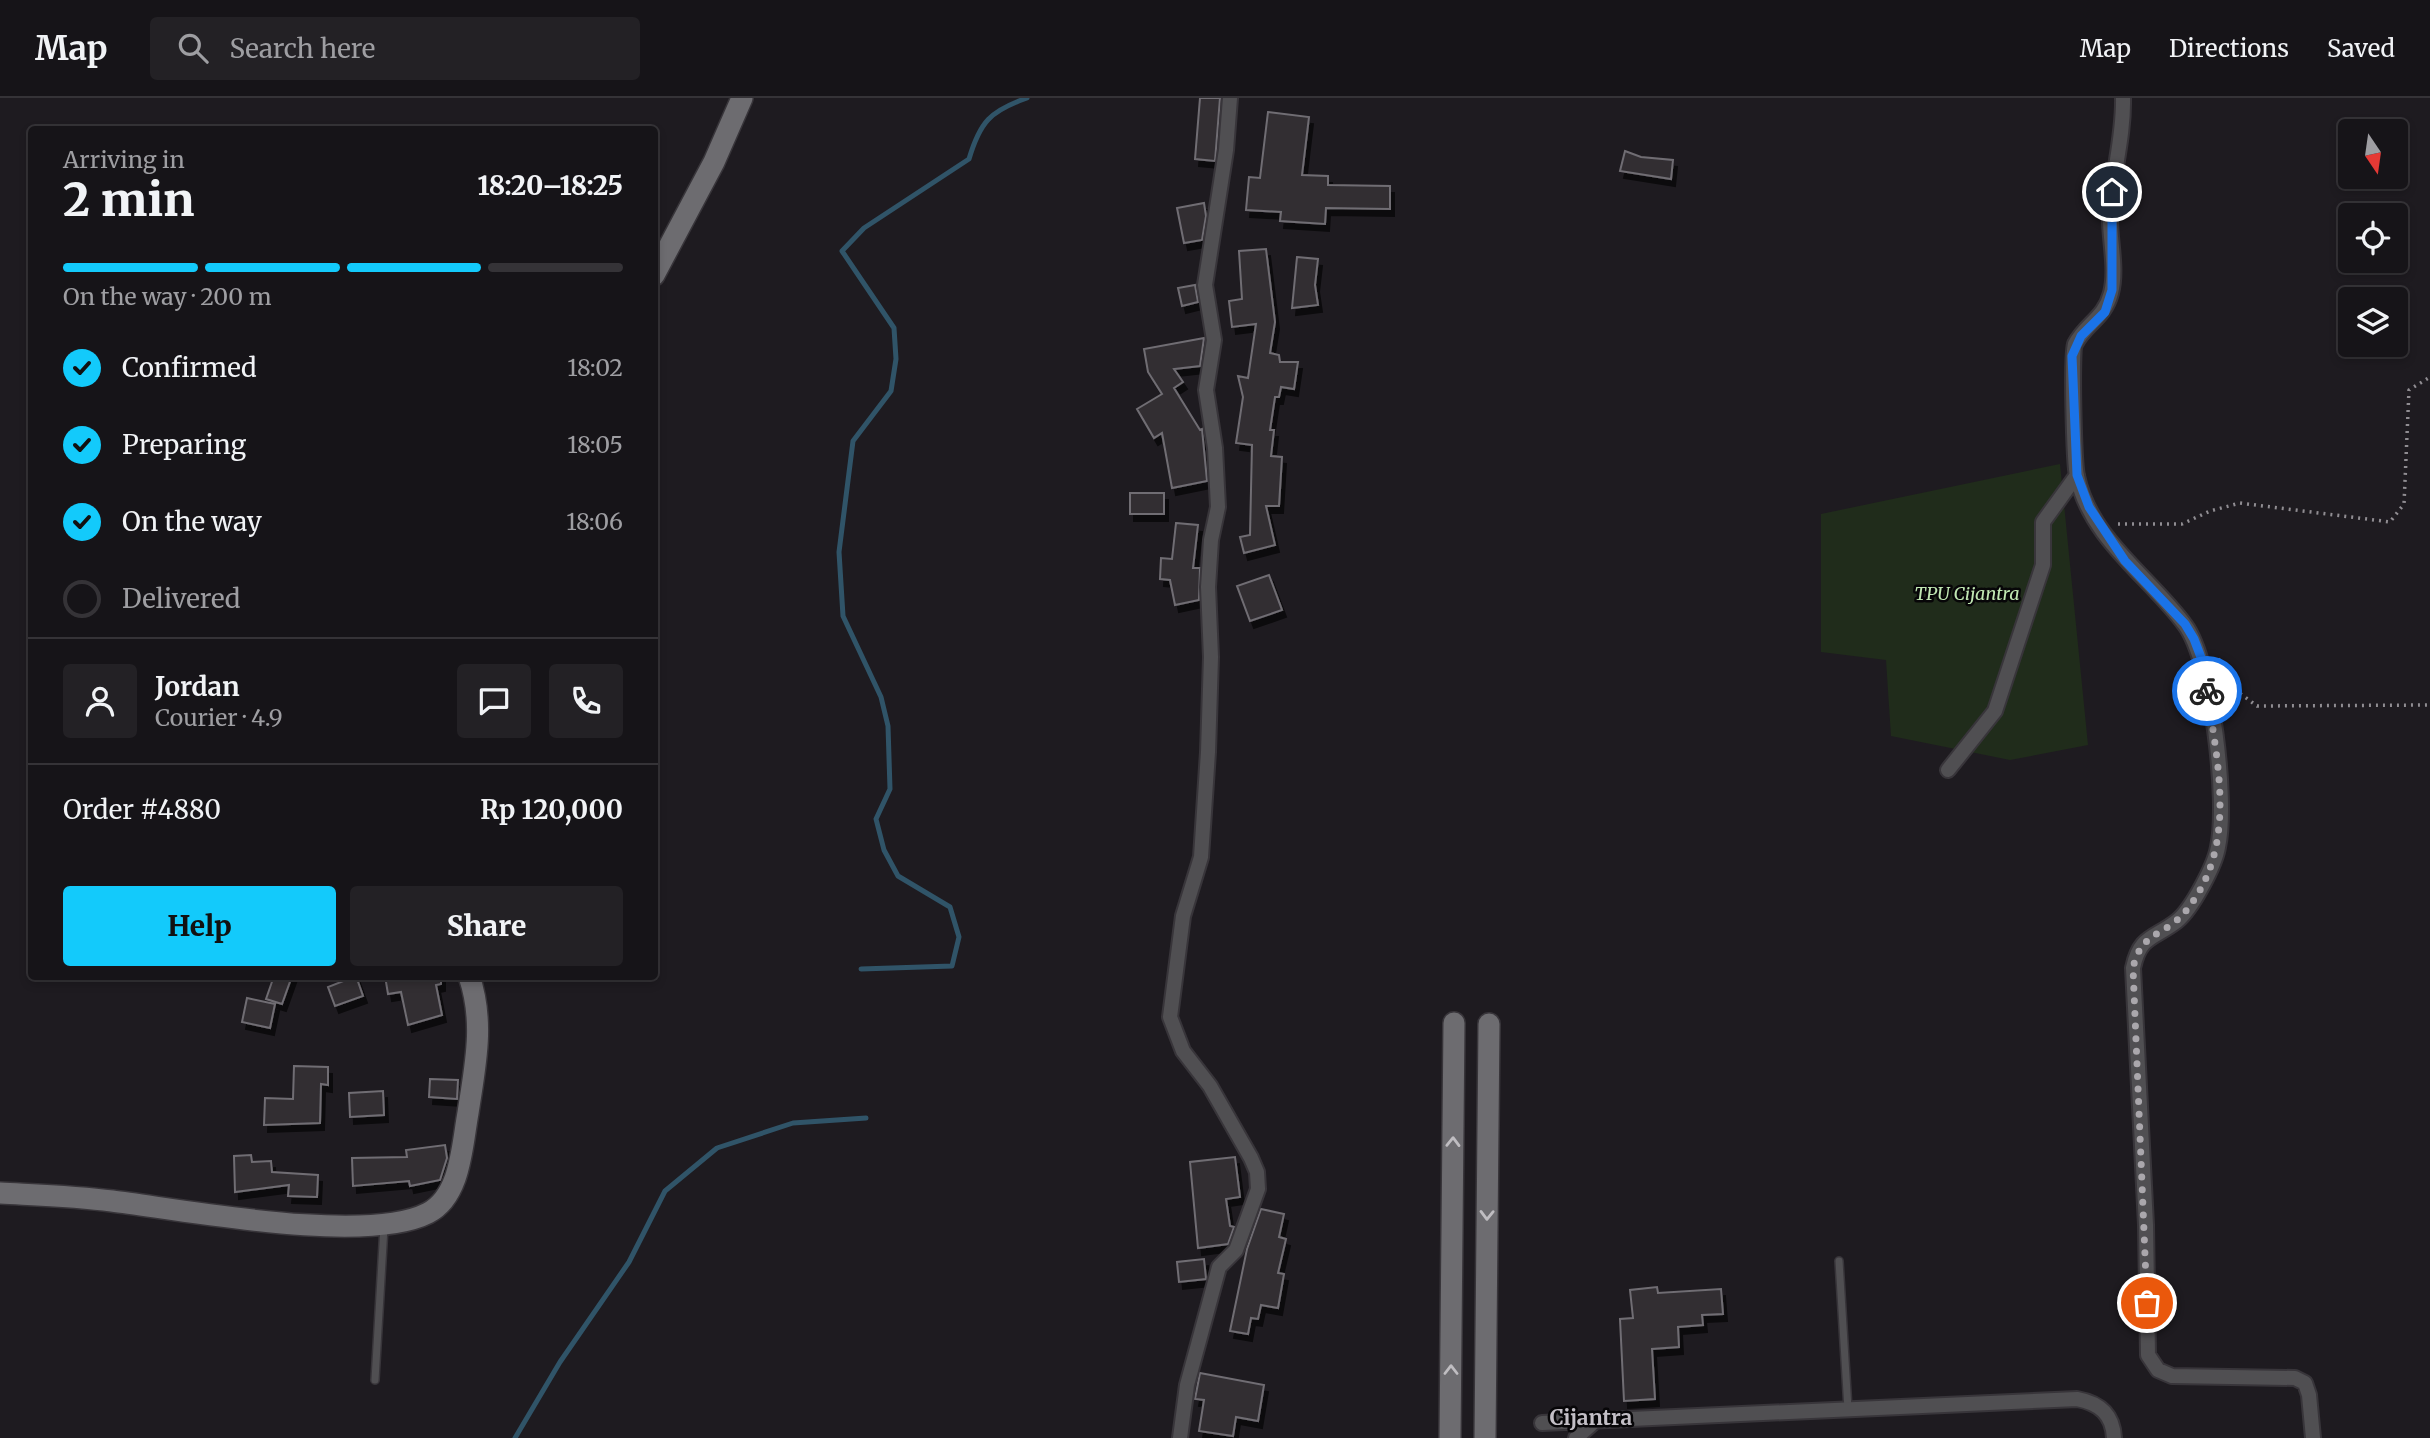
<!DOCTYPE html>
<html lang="en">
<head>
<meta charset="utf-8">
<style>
	body { margin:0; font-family:Merriweather,serif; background:#232125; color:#f1f3f6; height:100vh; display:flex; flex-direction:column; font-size:26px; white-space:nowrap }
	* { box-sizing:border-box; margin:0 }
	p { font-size:23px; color:#9e9ea2 }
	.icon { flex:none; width:38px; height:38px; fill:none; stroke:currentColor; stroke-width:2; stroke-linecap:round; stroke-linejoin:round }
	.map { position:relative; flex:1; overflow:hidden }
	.drawer { position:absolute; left:28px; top:28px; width:630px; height:854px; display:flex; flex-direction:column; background:#161418; border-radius:7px; box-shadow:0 4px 10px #0003,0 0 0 2px #353337 }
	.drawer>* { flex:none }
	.needle { width:46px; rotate:167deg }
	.buttons { position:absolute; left:2338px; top:21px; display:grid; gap:14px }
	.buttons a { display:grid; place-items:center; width:70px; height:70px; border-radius:7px; background:#161418; box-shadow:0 4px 10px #0003,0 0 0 2px #353337; font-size:35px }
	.pin { position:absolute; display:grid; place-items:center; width:60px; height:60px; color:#fff; margin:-30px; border:4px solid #fff; border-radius:50%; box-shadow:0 2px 7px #0007 }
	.courier { position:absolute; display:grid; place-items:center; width:70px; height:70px; margin:-35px; border:5px solid #1a73e8; border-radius:50%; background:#fff; color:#222; box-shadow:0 2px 9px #0007 }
	.head em { font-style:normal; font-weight:800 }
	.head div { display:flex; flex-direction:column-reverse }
	.head { display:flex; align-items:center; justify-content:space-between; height:119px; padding:0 35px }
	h1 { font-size:46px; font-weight:800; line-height:52px }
	.bar { display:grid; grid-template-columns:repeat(4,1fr); gap:10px 7px; align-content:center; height:84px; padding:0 35px }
	.bar i { height:9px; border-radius:5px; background:#353337 }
	.bar .current { background:#13cafb }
	.bar p { grid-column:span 4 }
	.line { display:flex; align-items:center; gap:18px; padding:0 35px; border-top:2px solid #353337 }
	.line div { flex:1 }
	.round { display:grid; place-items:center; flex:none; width:74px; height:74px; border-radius:7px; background:#232125 }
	ol { padding:0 35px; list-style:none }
	li { display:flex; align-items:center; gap:21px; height:77px }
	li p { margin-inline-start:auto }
	li .icon { padding:7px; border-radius:50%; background:#13cafb; color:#111; stroke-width:4 }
	li:last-child { color:#9e9ea2 }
	li i { width:38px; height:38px; border:4px solid #353337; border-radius:50% }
	.cta { display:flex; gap:14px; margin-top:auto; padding:14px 35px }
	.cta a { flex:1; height:80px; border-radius:7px; background:#13cafb; color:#111; font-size:28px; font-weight:800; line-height:80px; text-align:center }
	.cta a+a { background:#232125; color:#f1f3f6 }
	header { display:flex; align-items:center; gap:42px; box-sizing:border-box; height:98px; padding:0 35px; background:#161418; border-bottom:2px solid #353337 }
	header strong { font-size:33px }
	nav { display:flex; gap:38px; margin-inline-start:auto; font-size:24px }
	.search { width:490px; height:63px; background:#232125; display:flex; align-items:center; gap:18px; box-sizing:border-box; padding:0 24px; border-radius:7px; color:#9e9ea2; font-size:26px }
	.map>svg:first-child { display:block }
	.green { fill:#202c1b }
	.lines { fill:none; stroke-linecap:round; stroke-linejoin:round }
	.stream { stroke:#305468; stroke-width:5 }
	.building { fill:#312e33; stroke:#706d73; stroke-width:2; filter:url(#shadow) }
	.lane-casing { stroke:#38353a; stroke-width:10 }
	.street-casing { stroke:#38353a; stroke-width:18 }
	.secondary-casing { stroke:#38353a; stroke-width:24 }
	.path { stroke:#908d92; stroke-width:3.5; stroke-dasharray:2 5; stroke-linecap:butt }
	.lane { stroke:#504f52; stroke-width:7 }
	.street { stroke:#504f52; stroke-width:14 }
	.secondary { stroke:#6d6c70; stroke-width:21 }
	.oneway { stroke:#bfbdc1 }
	.done { stroke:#aaa7ac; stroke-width:7; stroke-dasharray:0 12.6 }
	.route { stroke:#1a73e8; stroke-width:9 }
	.labels { text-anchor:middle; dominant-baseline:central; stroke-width:5; stroke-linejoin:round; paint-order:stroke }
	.park-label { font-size:18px; font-style:italic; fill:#c1e8b3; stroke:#070608 }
	.quarter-label { font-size:21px; font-weight:bold; fill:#c3bfc6; stroke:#070608 }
</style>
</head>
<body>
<header>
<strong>Map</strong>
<div class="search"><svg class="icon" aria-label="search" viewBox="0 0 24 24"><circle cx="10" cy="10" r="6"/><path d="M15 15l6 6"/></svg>Search here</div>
<nav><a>Map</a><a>Directions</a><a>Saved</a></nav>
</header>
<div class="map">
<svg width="2430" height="1340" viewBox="0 0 2430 1340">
	<defs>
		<filter id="shadow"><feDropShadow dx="4" dy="7" stdDeviation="0" flood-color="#0009"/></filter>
	</defs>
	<rect width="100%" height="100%" fill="#1e1b20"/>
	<path class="green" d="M2060,366l28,281 -78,15 -119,-24 -5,-76 -65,-8v-138z"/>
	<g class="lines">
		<path class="stream" d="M861,871l91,-3 7,-29 -9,-30 -52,-31 -14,-26 -8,-31 14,-30 -2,-63 -7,-29 -38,-81 -4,-64 14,-111 38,-50 5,-32 -2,-31 -52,-77 22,-23 105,-69c11,-37 21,-48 58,-61
			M515,1340l45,-76 69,-100 36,-71 52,-43 76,-25 73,-5"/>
	</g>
	<path class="building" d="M1200,0h20l-5,63 -20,-2z
		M1268,14l41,5 -7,58 26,1v9l62,1v23l-64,-1 -1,16 -45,-3 1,-9 -35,-2 3,-33 11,1z
		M1625,53l16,6 32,3 -2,19 -51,-8z
		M1204,105l2,13 -4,24 -18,3 -7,-35z
		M1266,151l9,73 -5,31 9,2 1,7h18l-4,27 -13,-2 -2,10h-4l-5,33h4l-3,26 11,1 -3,49h-13l9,39 -31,8 -4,-16 10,-2 2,-90 -16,-2 7,-46 -5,-21 10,2 8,-54 -24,3 -3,-26 13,-2 -3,-48z
		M1297,159l21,2 -3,26 3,20 -26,3z
		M1195,187l3,17 -16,4 -4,-18z
		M1204,240l-4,28 -26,3 9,13 -9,6 26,42 2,-1 5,52 -35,7 -10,-55 -8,5 -17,-29 25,-15 -14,-22 -4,-23z
		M1130,395h34v21h-34z
		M1176,425l22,2 -5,43h7l-1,32 -24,5 -5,-25 -10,-1 1,-21 11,1z
		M1269,477l13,35 -32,11 -13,-35z
		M274,878h18l-10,28 -16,-5z
		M356,878l7,20 -28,10 -7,-19z
		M385,878h56v8l-5,1 6,30 -34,10 -7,-33 -13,2z
		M247,900l28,6 -5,24 -28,-6z
		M294,968l34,1v18l-7,-1 -1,39 -56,2 1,-27 28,1z
		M430,981l28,1 -1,19 -28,-2z
		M383,993l1,24 -34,2 -1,-24z
		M445,1047l2,13 -7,22 -30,6 -1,-5 -56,5 -1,-28 55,-1 -1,-7z
		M251,1057l1,7 19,-1 1,11 46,3 -1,22 -29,-1 1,-11 -54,7 -1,-36z
		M1235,1059l5,40 -14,2 4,27 4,1 -6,17 -30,4 -8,-86z
		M1261,1111l23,5 -5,23 7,2 -8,34 6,1 -6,34 -17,-3 -3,14 -7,-1 -3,16 -18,-3 17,-82z
		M1204,1161l2,20 -27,3 -2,-20z
		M1657,1189l1,6 63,-4 2,25 -21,1 1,10 -25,2 1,20 -27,2 3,50 -31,2 -4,-82 13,-1 -3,-28z
		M1200,1275l64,12 -6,36 -22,-4 -3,19 -34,-5 5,-31 -9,-1z"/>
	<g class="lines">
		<defs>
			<path id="lane" d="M1839,1163l9,148
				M375,1282l9,-153"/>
			<path id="street" d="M2123,0c1,41 -12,80 -13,121 0,23 7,51 1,74 -7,26 -25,30 -36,51 -4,8 -1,119 2,132 13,63 73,101 108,149 27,36 43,177 33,222 -3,18 -26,62 -41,74 -23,18 -37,14 -44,47l13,257 2,130 10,15 14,6 123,2 10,5 4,12 4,43
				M1948,672l47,-59 48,-146v-43l34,-47
				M1542,1325l535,-24c22,4 36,15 37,39
				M1180,1340l7,-53 32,-118 17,-17 22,-61 -1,-17 -6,-14 -41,-72 -27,-35 -13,-34 13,-101 18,-59 7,-105 3,-95 -3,-70 3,-47 7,-33 -3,-59 -9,-58 8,-50 -9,-55 21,-135 4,-52
				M1576,1340l19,-17"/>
			<path id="secondary" d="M654,177l60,-113 28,-64
				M0,1095c37,2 75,3 112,8 72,9 254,44 316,12 33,-17 34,-68 40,-100 7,-47 17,-90 1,-137
				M1450,1340l4,-415
				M1485,1340l4,-414"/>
		</defs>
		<use href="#lane" class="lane-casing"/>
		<use href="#street" class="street-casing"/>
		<use href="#secondary" class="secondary-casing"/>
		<path class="path" d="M2118,426h64l28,-13 30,-8 150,19 14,-18 5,-114 21,-13
			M2218,561l9,8 10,24 20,15 173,-1"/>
		<use href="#lane" class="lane"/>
		<use href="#street" class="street"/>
		<use href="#secondary" class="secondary"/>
	</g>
	<defs><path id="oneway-chevron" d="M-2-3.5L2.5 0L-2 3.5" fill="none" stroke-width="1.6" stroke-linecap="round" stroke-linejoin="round" transform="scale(1.75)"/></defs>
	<g class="oneway">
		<use href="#oneway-chevron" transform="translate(1453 1044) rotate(-89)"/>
		<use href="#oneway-chevron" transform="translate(1487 1117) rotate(91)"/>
		<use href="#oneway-chevron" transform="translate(1451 1272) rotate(-90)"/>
	</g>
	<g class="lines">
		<path class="done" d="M2147,1205l-14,-335c8,-37 31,-31 52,-56 53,-64 33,-146 22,-221"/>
		<path class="route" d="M2112,94v98l-7,22 -24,24 -9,20 5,119 12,32 36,54 60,63 9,15 8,21 5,31"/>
	</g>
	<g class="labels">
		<g class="park-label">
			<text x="1967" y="495">TPU Cijantra</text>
		</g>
		<g class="quarter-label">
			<text x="1591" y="1319">Cijantra</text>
		</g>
	</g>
</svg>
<div class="buttons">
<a><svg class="needle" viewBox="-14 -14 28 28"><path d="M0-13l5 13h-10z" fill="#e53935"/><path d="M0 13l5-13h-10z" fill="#9e9ea2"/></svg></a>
<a><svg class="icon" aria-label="locate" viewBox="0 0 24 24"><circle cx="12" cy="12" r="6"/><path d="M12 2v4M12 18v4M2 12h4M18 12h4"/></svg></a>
<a><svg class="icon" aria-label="layers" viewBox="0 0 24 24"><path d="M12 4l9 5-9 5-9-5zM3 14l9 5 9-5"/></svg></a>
</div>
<div class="pin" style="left:2147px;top:1205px;background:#ea580c"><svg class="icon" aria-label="bag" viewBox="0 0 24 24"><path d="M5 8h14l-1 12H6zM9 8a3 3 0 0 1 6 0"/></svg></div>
<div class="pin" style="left:2112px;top:94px;background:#1f2937"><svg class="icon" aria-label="home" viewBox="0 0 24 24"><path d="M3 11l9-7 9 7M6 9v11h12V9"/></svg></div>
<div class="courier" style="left:2207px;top:593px"><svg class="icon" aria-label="bike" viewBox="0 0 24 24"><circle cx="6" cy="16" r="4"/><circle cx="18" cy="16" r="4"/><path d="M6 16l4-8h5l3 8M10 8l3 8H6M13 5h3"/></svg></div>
<section class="drawer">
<div class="head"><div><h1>2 min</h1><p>Arriving in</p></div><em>18:20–18:25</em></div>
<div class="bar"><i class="current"></i><i class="current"></i><i class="current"></i><i></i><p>On the way · 200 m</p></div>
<ol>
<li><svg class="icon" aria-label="check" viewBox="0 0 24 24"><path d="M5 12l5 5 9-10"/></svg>Confirmed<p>18:02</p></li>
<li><svg class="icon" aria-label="check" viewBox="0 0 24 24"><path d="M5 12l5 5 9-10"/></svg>Preparing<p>18:05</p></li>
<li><svg class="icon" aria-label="check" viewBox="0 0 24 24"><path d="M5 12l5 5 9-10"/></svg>On the way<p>18:06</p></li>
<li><i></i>Delivered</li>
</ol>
<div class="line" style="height:126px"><a class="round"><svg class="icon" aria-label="person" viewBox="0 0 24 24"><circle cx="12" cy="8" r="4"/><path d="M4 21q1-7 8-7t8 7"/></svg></a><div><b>Jordan</b><p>Courier · 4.9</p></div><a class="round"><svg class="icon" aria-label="chat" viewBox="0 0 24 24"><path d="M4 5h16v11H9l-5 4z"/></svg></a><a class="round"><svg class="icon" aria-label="phone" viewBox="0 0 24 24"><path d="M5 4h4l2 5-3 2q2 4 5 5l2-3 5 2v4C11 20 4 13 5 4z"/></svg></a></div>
<div class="line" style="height:91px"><div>Order #4880</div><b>Rp 120,000</b></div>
<div class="cta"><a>Help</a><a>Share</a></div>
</section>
</div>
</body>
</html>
